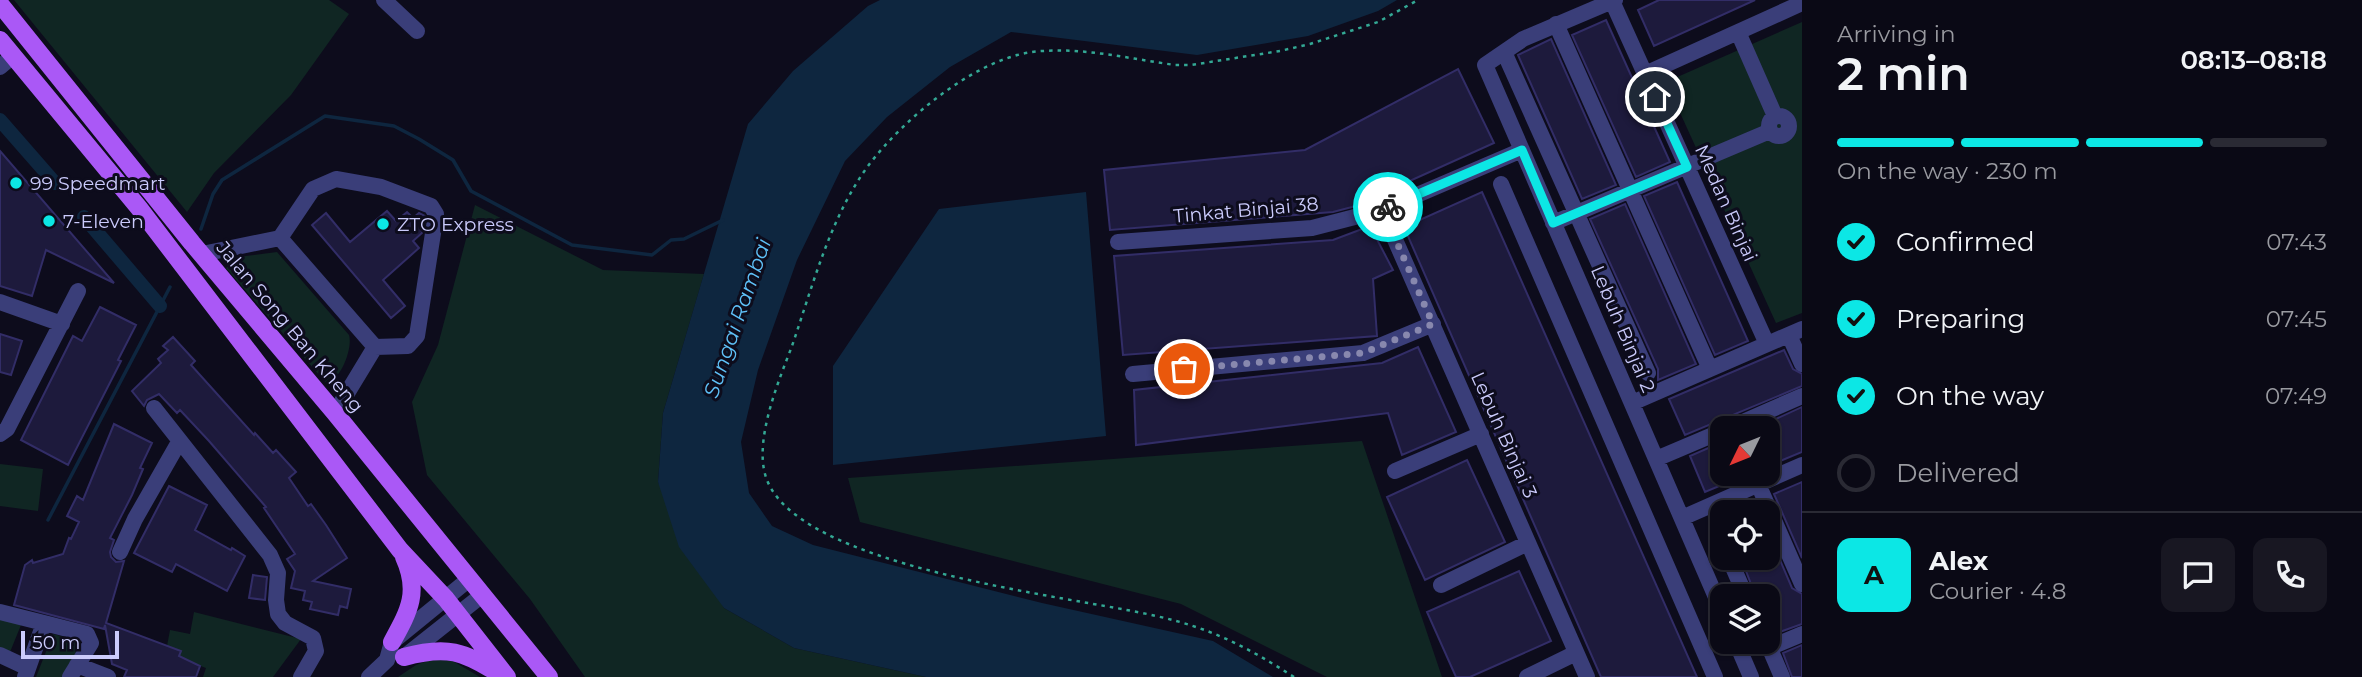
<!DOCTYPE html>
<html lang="en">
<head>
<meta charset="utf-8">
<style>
	body { margin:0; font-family:Montserrat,sans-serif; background:#181722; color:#f1f3f6; height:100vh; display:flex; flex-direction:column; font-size:26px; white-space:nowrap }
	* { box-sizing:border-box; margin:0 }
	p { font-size:23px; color:#999aa0 }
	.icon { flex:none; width:38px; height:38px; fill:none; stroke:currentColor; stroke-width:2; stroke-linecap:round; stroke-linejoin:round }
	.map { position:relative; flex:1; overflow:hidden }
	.panel { display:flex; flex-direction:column; background:#0a0915; width:560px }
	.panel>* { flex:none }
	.needle { width:46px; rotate:227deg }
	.buttons { position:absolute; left:1710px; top:416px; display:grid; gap:14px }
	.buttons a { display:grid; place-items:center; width:70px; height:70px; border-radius:14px; background:#0a0915; box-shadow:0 2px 5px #0004,0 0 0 2px #2a2a34; font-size:35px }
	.scale { position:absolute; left:21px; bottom:18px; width:98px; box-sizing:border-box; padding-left:7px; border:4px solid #cbcbfc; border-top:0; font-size:19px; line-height:24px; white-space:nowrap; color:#cbcbfc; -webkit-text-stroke:5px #0d0c1c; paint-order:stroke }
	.pin { position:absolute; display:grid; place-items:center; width:60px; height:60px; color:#fff; margin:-30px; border:4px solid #fff; border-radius:50%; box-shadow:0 2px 7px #0007 }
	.courier { position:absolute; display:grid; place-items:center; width:70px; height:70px; margin:-35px; border:5px solid #0ce7e5; border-radius:50%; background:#fff; color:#222; box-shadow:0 2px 9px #0007 }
	.head em { font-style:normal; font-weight:600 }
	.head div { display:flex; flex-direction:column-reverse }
	.head { display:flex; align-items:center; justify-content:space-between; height:119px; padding:0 35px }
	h1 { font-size:46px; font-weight:600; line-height:52px }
	.bar { display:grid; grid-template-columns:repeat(4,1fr); gap:10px 7px; align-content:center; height:84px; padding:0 35px }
	.bar i { height:9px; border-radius:5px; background:#2a2a34 }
	.bar .on { background:#0ce7e5 }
	.bar p { grid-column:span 4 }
	.line { display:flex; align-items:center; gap:18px; padding:0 35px; border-top:2px solid #2a2a34 }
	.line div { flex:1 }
	.round { display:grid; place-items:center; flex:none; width:74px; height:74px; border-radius:14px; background:#181722 }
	ol { padding:0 35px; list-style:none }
	li { display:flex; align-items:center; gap:21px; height:77px }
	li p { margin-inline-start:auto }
	li .icon { padding:7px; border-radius:50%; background:#0ce7e5; color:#111; stroke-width:4 }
	li:last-child { color:#999aa0 }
	li i { width:38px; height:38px; border:4px solid #2a2a34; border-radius:50% }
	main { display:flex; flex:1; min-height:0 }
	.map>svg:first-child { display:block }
	.green { fill:#102623 }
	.water { fill:#0e263f }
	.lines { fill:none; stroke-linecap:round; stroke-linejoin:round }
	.stream { stroke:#0e263f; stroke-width:3.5 }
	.canal { stroke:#0e263f; stroke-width:14 }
	.building { fill:#1d1a3c; stroke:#322d67; stroke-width:2 }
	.path { stroke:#33a894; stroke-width:2.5; stroke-dasharray:3.5 5; stroke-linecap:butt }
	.minor { stroke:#3a3e79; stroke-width:16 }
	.major { stroke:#aa58f6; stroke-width:18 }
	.done { stroke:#8888ae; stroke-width:7; stroke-dasharray:0 12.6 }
	.route { stroke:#0ce7e5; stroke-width:9 }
	.poi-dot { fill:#0ce7e5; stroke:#0d0c1c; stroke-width:2.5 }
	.labels { text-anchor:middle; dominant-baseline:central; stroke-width:6; stroke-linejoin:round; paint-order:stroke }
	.poi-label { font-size:19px; fill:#cbcbfc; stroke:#0d0c1c; text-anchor:start }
	.street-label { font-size:19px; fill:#cbcbfc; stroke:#0d0c1c }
	.water-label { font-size:21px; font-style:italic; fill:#5ec0f7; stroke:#0d0c1c }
</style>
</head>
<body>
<main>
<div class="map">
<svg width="1802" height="677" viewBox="0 0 1802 677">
	<rect width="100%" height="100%" fill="#0d0c1c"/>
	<path class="green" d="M14,0h315l20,14 -58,81 -77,78 -27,39z
		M1802,22v291l-26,10 -110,-241z
		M475,205l128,65 101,4 -41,139 -5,69 66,126 70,40 132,29h-341l-55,-78 -103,-124 -15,-73 26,-57z
		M277,252l72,83c4,13 -8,44 -22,49l-101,-116 12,-11z
		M1362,441l80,236h-115l-146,-73 -321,-82 -12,-44z
		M0,464l43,5 -5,42 -38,-5z
		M194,612l107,27 -28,38h-70l3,-9 -22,-8 -17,-14 3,-16 20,4z
		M0,617l21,8 -13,32 -8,-4z
		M53,634l25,7v8l-16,28h-26z
		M433,659l18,1 29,17h-82l18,-12z"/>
	<path class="water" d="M880,0h517l-19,11 -70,25 -111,19 -186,-23 -61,35 -63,50 -42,44 -48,99 -39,110 -17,72 8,51 23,33 41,19 229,58 171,38 60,36h-347l-132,-29 -70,-40 -45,-61 -21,-65 5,-69 85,-289 45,-53 75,-65z
		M1086,192l20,244 -273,29v-99l106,-157z"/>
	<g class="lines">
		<path class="stream" d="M201,229l12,-35 9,-14 103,-64 69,10 25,13 34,21 18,31 101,54 80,10 19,-15 13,-1 39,-19
			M48,520l122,-233"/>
		<path class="canal" d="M0,120l55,63
			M84,217l76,89"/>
	</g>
	<path class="building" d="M1659,0h96l-101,46 -16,-36z
		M1606,20l64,142 -34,15 -64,-142z
		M1551,39l65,146 -34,14 -64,-144z
		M1458,69l36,74 -142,64 -19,5 -223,18 -6,-60 201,-20z
		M0,151l114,132 -68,-33 -14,46 -32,-10z
		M1677,182l71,159 -33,14 -71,-159z
		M1482,192l215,485h-96l-197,-450z
		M1625,204l71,160 -38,16v-11l-68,-150z
		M387,211l9,10 11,-9 6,6 6,-5 6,3 -1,10 -3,2 1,5 -9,8 6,7 -36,32 22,26 -14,12 -79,-93 14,-12 24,29z
		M1370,226l23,44 -20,9 4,57 -254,19 -9,-99 219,-16z
		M100,307l36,18 -18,35 3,1 -53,104 -47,-25 52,-104 9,5z
		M0,334l22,7 -11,34 -11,-3z
		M173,337l22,24 -4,4 63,70 1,-2 18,20 3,-3 20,22 -7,6 19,28 3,-2 15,21 21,33 -34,23 38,8 -4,19 -7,-2 -2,9 -28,-6 2,-7 -9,-2 2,-9 -14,-3 4,-17 -8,-12 8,-5 -31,-46 2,-1 -57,-66 -29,-31 -3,3 -18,-19 -12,6 -3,6 -12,-15 29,-28 -3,-4 10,-9 -5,-4z
		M1418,347l38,85 -54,23 -14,-42 -252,32 -2,-55 248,-27z
		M1784,350l9,19 9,5v12l-117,49 -16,-36z
		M1802,407v45l-34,14v-37h-14z
		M114,424l38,19 -12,25 3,1 -11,26 -22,43 4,2 -4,12 1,5 5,5 8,-1 -18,62 75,28 -2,5 21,10 -4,11h-72l3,-7 -15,-6 -7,-39 -1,4 -90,-24 11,-40 7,-5 1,3 30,-9 6,-16 2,1 8,-17 -12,-6 10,-20 6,4z
		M1722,442v32h26l-43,18 -15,-36z
		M1467,460l38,82 -80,38 -38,-83z
		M1802,482v76l-28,-64z
		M169,486l38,19 -12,25 36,20 1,-2 13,8 -18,35 -51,-27 -4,8 -38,-19z
		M1755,504l4,9h-24z
		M1768,532l24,56 10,6v30l-28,10 -6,-9v-28h-12l-15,-39h27z
		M1519,571l32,70 -81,36h-14l-29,-65z
		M253,575l14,2 -2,23 -16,-2z
		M1802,645v32h-10l-9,-24z"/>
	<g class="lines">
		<path class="path" d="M1294,677c-47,-30 -83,-49 -138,-61 -84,-20 -366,-48 -391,-142 -10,-37 14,-94 27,-128 21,-61 38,-128 76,-180 36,-48 113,-113 175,-115 44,-3 88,8 132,14h16l89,-14 30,-7 68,-22 40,-22"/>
		<path class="minor" d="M384,0l33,31
			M1615,0l-92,39 -38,26 237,546
			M1612,1l155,343
			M1556,24l154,345
			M1738,32l37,84
			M1504,52l144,321
			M0,67l13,-11
			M1645,74l157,-71
			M1769 126a10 10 0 1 1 20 0a10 10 0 1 1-20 0Z
			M1501,184l214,493
			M1382,210l205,467
			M1553,223l217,-92
			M280,238l95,109
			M1118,242l194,-14 70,-18 140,-60
			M202,254l78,-16 33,-49 23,-10 45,8 50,19 5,8 -19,122 -9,10 -33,1
			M0,302l62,22
			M1789,335l13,29
			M1133,374l230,-21 70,-29
			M1632,403l170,-74
			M154,408l116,147 8,18 -2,27 2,14 7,9 28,15 3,13 -15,26
			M335,413l40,-66
			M1727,429l75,-33
			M0,434l7,-5 71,-138
			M1656,459l66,-28
			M1395,471l86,-37
			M1758,484l44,100
			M1682,518l120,-53
			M1718,532l4,9
			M120,552l15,-33 44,-77
			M1729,558l17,39
			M1441,585l87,-42
			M0,612l44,11
			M1736,642l15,35
			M1767,642l15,35
			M1769,648l33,-14
			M0,655l28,13
			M404,657l77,-61
			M77,665l31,12
			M25,677l19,-54 43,11 4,9 -21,34
			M369,677l18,-17 5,-18 76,-62
			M1527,677l49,-24"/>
		<path class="major" d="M0,4l192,239 143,170 214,264
			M0,40l139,168 261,342 46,49 61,78
			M392,642c17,-31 28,-50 12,-85
			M404,657c43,-12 59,-6 97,18"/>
	</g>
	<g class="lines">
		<path class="done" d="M1184,369l179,-16 70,-29 -51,-115 6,-2"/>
		<path class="route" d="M1388,207l134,-57 31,73 134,-56 -32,-70"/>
	</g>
	<g class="poi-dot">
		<circle cx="16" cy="183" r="7"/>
		<circle cx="49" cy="221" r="7"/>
		<circle cx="383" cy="224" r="7"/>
	</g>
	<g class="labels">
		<g class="poi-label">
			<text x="30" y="183">99 Speedmart</text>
			<text x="63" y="221">7-Eleven</text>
			<text x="397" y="224">ZTO Express</text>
		</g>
		<g class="street-label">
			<text transform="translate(1726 203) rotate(66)">Medan Binjai</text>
			<text transform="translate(1246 210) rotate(-5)">Tinkat Binjai 38</text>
			<text transform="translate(290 327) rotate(50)">Jalan Song Ban Kheng</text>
			<text transform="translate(1623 329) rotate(67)">Lebuh Binjai 2</text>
			<text transform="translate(1504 435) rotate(66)">Lebuh Binjai 3</text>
		</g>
		<g class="water-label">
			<text transform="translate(737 318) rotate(-71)">Sungai Rambai</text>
		</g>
	</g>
</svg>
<div class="buttons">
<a><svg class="needle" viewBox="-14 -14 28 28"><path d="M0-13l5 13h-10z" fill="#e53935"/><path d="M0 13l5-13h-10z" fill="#999aa0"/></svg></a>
<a><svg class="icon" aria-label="locate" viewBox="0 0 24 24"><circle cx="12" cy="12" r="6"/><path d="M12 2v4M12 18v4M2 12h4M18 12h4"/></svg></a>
<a><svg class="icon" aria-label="layers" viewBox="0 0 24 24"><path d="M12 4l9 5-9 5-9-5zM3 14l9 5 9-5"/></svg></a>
</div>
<div class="scale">50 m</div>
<div class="pin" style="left:1184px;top:369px;background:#ea580c"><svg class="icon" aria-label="bag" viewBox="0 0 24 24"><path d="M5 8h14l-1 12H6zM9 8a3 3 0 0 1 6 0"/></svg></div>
<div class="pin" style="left:1655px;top:97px;background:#1f2937"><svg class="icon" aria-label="home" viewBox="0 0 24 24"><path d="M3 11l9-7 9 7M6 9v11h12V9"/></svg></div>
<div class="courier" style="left:1388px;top:207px"><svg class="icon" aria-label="bike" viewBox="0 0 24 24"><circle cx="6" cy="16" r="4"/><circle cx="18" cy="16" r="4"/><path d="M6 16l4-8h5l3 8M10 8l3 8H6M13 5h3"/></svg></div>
</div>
<section class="panel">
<div class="head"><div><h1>2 min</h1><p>Arriving in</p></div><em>08:13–08:18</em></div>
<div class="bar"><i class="on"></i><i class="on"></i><i class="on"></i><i></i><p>On the way · 230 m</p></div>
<ol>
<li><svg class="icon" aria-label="check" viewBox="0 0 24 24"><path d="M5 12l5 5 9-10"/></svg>Confirmed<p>07:43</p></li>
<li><svg class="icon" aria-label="check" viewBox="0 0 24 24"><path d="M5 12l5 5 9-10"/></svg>Preparing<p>07:45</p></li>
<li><svg class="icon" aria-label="check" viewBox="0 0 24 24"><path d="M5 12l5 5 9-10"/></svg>On the way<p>07:49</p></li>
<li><i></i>Delivered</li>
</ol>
<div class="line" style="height:126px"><b class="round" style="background:#0ce7e5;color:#111">A</b><div><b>Alex</b><p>Courier · 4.8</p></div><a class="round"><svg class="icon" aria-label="chat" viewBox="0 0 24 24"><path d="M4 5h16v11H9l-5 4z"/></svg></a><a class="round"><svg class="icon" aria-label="phone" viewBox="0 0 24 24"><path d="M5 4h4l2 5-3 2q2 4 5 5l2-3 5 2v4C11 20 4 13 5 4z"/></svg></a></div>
</section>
</main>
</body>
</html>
